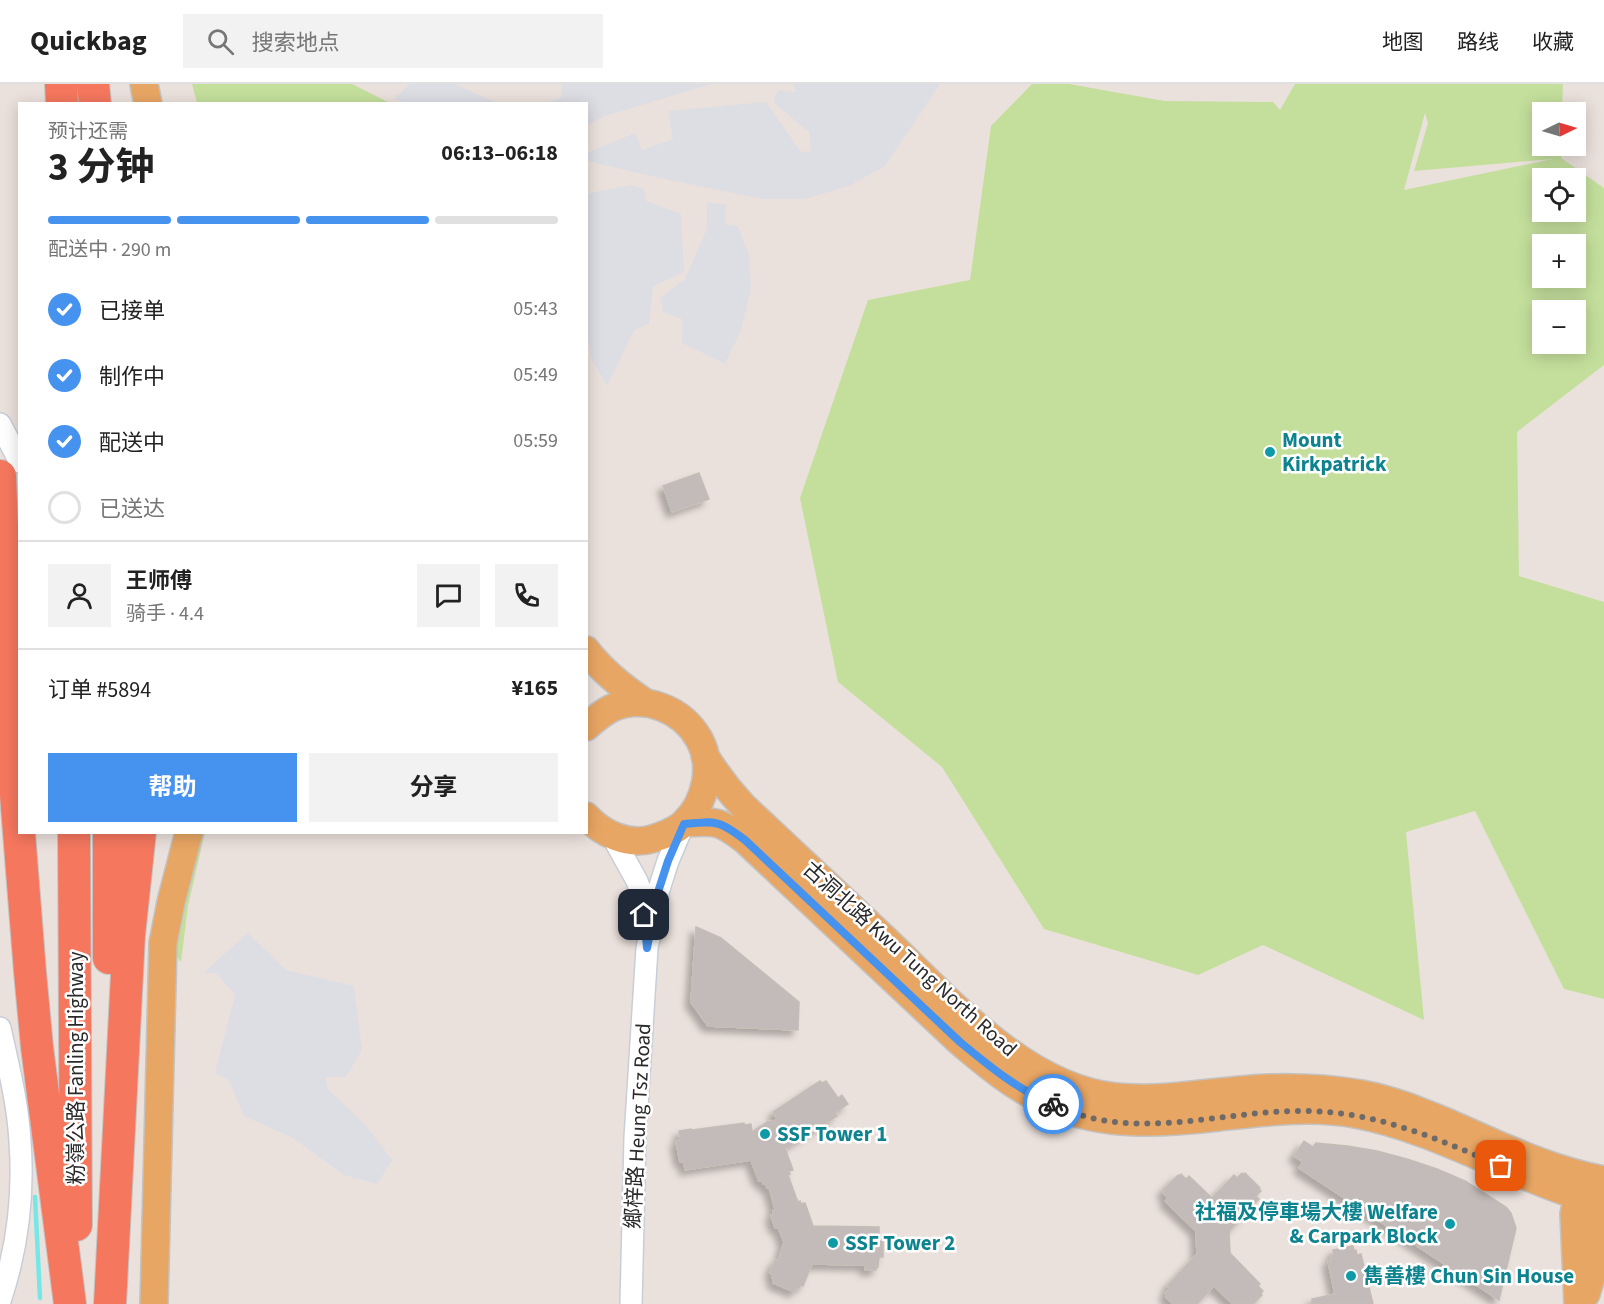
<!DOCTYPE html>
<html lang="zh">
<head>
<meta charset="utf-8">
<style>
	body { margin:0; font-family:"Source Sans 3","Noto Sans SC",sans-serif; background:#f2f2f2; color:#222; height:100vh; display:flex; flex-direction:column; font-size:22px; white-space:nowrap }
	* { box-sizing:border-box; margin:0 }
	p { font-size:20px; color:#767676 }
	.icon { flex:none; width:33px; height:33px; fill:none; stroke:currentColor; stroke-width:2; stroke-linecap:round; stroke-linejoin:round }
	.map { position:relative; flex:1; overflow:hidden }
	.drawer { position:absolute; left:18px; top:18px; width:570px; height:732px; display:flex; flex-direction:column; background:#fff; border-radius:0px; box-shadow:0 3px 15px #0003 }
	.drawer>* { flex:none }
	.needle { width:39px; rotate:85deg }
	.tools { position:absolute; left:1532px; top:18px; display:grid; gap:12px }
	.tools a { display:grid; place-items:center; width:54px; height:54px; border-radius:0px; background:#fff; box-shadow:0 3px 15px #0003; font-size:30px }
	.pin { position:absolute; display:grid; place-items:center; width:51px; height:51px; color:#fff; margin:-26px; border-radius:12px; box-shadow:0 3px 9px #0006 }
	.courier { position:absolute; display:grid; place-items:center; width:60px; height:60px; margin:-30px; border:4px solid #4592ef; border-radius:50%; background:#fff; color:#222; box-shadow:0 2px 8px #0007 }
	.head em { font-style:normal; font-weight:700 }
	.head div { display:flex; flex-direction:column-reverse }
	.head { display:flex; align-items:center; justify-content:space-between; height:102px; padding:0 30px }
	h1 { font-size:39px; font-weight:700; line-height:45px }
	.bar { display:grid; grid-template-columns:repeat(4,1fr); gap:9px 6px; align-content:center; height:72px; padding:0 30px }
	.bar i { height:8px; border-radius:4px; background:#e0e0e0 }
	.bar .active { background:#4592ef }
	.bar p { grid-column:span 4 }
	.line { display:flex; align-items:center; gap:15px; padding:0 30px; border-top:2px solid #e0e0e0 }
	.line div { flex:1 }
	.round { display:grid; place-items:center; flex:none; width:63px; height:63px; border-radius:0px; background:#f2f2f2 }
	ol { padding:0 30px; list-style:none }
	li { display:flex; align-items:center; gap:18px; height:66px }
	li p { margin-inline-start:auto }
	li .icon { padding:6px; border-radius:50%; background:#4592ef; color:#fff; stroke-width:4 }
	li:last-child { color:#767676 }
	li i { width:33px; height:33px; border:3px solid #e0e0e0; border-radius:50% }
	.primary-button { display:flex; gap:12px; margin-top:auto; padding:12px 30px }
	.primary-button a { flex:1; height:69px; border-radius:0px; background:#4592ef; color:#fff; font-size:24px; font-weight:700; line-height:69px; text-align:center }
	.primary-button a+a { background:#f2f2f2; color:#222 }
	header { display:flex; align-items:center; gap:36px; box-sizing:border-box; height:84px; padding:0 30px; background:#fff; border-bottom:2px solid #e0e0e0 }
	header strong { font-size:28px }
	nav { display:flex; gap:33px; margin-inline-start:auto; font-size:21px }
	.search { width:420px; height:54px; background:#f2f2f2; display:flex; align-items:center; gap:15px; box-sizing:border-box; padding:0 21px; border-radius:0px; color:#767676; font-size:22px }
	.map>svg:first-child { display:block }
	.industrial { fill:#dddde4 }
	.green { fill:#c4df9c; fill-rule:evenodd }
	.lines { fill:none; stroke-linecap:round; stroke-linejoin:round }
	.stream { stroke:#75e7e7; stroke-width:4.5 }
	.building { fill:#c3bbb9; stroke:#c6bcb6; stroke-width:1.5; filter:url(#shadow) }
	.minor-casing { stroke:#c8ced7; stroke-width:24 }
	.major-casing { stroke:#c3c3c3; stroke-width:30 }
	.highway-casing { stroke:#c3c3c3; stroke-width:34 }
	.minor { stroke:#fff; stroke-width:21 }
	.major { stroke:#e8a664; stroke-width:27 }
	.highway { stroke:#f5775e; stroke-width:32 }
	.done { stroke:#6e6a68; stroke-width:6; stroke-dasharray:0 10.8 }
	.route { stroke:#4592ef; stroke-width:8 }
	.culture-dot { fill:#0f9aa8; stroke:#fff; stroke-width:2 }
	.labels { text-anchor:middle; dominant-baseline:central; stroke-width:5; stroke-linejoin:round; paint-order:stroke }
	.culture-label { font-size:21px; font-weight:bold; fill:#0d838f; stroke:#fff; text-anchor:start }
	.street-label { font-size:21px; fill:#2a2a2a; stroke:#fff }
</style>
</head>
<body>
<header>
<strong>Quickbag</strong>
<div class="search"><svg class="icon" aria-label="search" viewBox="0 0 24 24"><circle cx="10" cy="10" r="6"/><path d="M15 15l6 6"/></svg>搜索地点</div>
<nav><a>地图</a><a>路线</a><a>收藏</a></nav>
</header>
<div class="map">
<svg width="1604" height="1220" viewBox="0 0 1604 1220">
	<defs>
		<filter id="shadow"><feDropShadow dx="-5.5" dy="5.5" stdDeviation="3" flood-color="#0004"/></filter>
	</defs>
	<rect width="100%" height="100%" fill="#ebe1dc"/>
	<path class="industrial" d="M410,0h45l42,19 -89,1 -14,-5z
		M562,0h150l-107,32 -18,9 -1,-21 -38,-1 14,-6z
		M793,0h147l-55,82 -36,20 -44,13h-42l-108,-22 -68,-16v-8l48,-20 7,17 31,-11 -5,-28 98,-9 35,50 10,-1 -2,-19 -36,-30 5,-12 18,2z
		M630,101l14,4 2,12 35,13 3,58 -31,14 -4,38 -15,6 -27,56 -16,-28 -4,-26v-138z
		M707,118l19,3 -1,19 13,2 11,29 2,33 -10,42 -16,34 -43,-21v-24l-19,-7 -3,-14 25,-19 22,-50z
		M248,849l38,37 68,16 8,64 -16,27h-21l3,12 36,34 28,37 -15,24 -33,-9 -51,-37 -49,-22 -15,-36 -14,-7 20,-78 -19,-22h-13z"/>
	<path class="green" d="M192,0h160l38,19h-193z
		M1032,0h37l96,17 108,1 7,8 15,-26h268l-1,28h-20v34h19v12l43,30v177l-87,67 2,144 85,26v397l-40,-10 -89,-178 -69,21 18,188 -161,-75 -65,30 -154,-46 -102,-162 -104,-85 -38,-184 68,-198 102,-20 21,-154zM1425,29l3,10 -14,48 139,-12 -149,31zM1575,94v34h-33v-34zM1542,160h33v34h-33zM1575,226v34h-33v-34z
		M201,749h4l-17,73 -7,56 -5,-6 1,-34z"/>
	<g class="lines">
		<path class="stream" d="M35,1113l5,101"/>
	</g>
	<path class="building" d="M699,389l10,26 -37,13 -9,-26z
		M696,843l25,11 78,64 -1,28 -90,-4 -17,-24z
		M820,997l2,2 4,-2 12,17 4,-3 6,9 -13,9 2,3 -52,32 8,22 -4,1 1,3 -2,1 8,22 2,5 2,-1 1,3 4,-1 8,23 66,1v9h4v21h-4l-1,10 -1,-1 -1,4h-11l1,-5 -54,-1 -9,22 -3,-1 -1,3h-3l-1,4 -22,-9 1,-4 -2,-1 1,-3 -3,-2 5,-13 3,2 6,-20 -6,-15 -3,1 -4,-13 3,-1 -1,-4 2,-1 -6,-22 -2,1 -1,-5 -3,1 -1,-4 -3,1 -8,-21 -66,10 -1,-9 -4,1 -4,-21 4,-1 -1,-9 12,-2 1,1 52,-7v2l7,-1 1,8 15,-10 11,-2 -5,-8z
		M1304,1057l9,6 3,-4 31,3 30,5 30,8 30,10 28,12 41,26 5,6 5,15 -17,72 -200,-132 4,-6 -9,-6z
		M1242,1089l2,2 1,-2 15,15 -1,1 2,2 -5,5 3,3 -30,32 1,22 30,31 -2,2 5,5 -2,2 1,2 -9,9h-20l-19,-18 -17,18h-24l-7,-7 1,-2 -2,-2 5,-5 -3,-2 30,-32 -1,-23 -31,-30 3,-3 -5,-5 2,-2 -2,-1 15,-15 1,1 2,-2 5,5 3,-3 23,22 22,-23 3,3z
		M1353,1162l1,5 2,-1 1,5 4,-1 12,50h-61v-5l23,-5 -7,-33 4,-1 -1,-5h3l-1,-5z"/>
	<g class="lines">
		<defs>
			<path id="minor" d="M0,340l20,38
				M612,752l25,45 6,17 2,25
				M0,944c8,37 18,75 20,114 4,54 -3,108 -20,159
				M631,1220l4,-166 12,-190 12,-59 9,-28 16,-38"/>
			<path id="major" d="M144,0l4,20
				M586,566c17,22 37,38 60,53
				M586,643c9,-8 16,-14 26,-19 32,-14 70,1 87,31 15,27 7,63 -15,84 -8,8 -20,12 -32,16 -23,7 -50,-5 -66,-23
				M705,672c11,18 23,34 38,50 48,45 96,90 144,135 62,59 138,147 229,156 51,5 101,-7 153,-9 30,-1 63,1 93,6 32,6 60,18 89,30 50,22 99,46 153,56
				M684,739c32,-2 35,-3 61,17l215,202c18,15 35,30 54,42 66,44 130,42 205,33 44,-5 92,-11 136,-3 54,10 104,34 154,55 22,9 45,20 68,26 9,2 18,3 27,4
				M1586,1210l9,-30 3,-83
				M154,1220l9,-361 8,-41 18,-70
				M1578,1220l-4,-90 8,-37"/>
			<path id="highway" d="M61,0l1,20
				M93,0l2,20
				M0,392l9,230 21,266 7,75 33,257
				M74,748l2,393
				M109,748v126
				M110,1220l19,-369 11,-103"/>
		</defs>
		<use href="#minor" class="minor-casing"/>
		<use href="#major" class="major-casing"/>
		<use href="#highway" class="highway-casing"/>
		<use href="#minor" class="minor"/>
		<use href="#major" class="major"/>
		<use href="#highway" class="highway"/>
	</g>
	<g class="lines">
		<path class="done" d="M1053,1020c14,6 28,12 43,15 69,14 140,-9 209,-8 70,0 133,28 196,55"/>
		<path class="route" d="M644,831l3,33 12,-59 9,-28 16,-37c32,-3 35,-4 61,16l215,202c29,24 58,48 93,62"/>
	</g>
	<g class="culture-dot">
		<circle cx="1270" cy="368" r="6"/>
		<circle cx="765" cy="1050" r="6"/>
		<circle cx="1450" cy="1140" r="6"/>
		<circle cx="833" cy="1159" r="6"/>
		<circle cx="1351" cy="1192" r="6"/>
	</g>
	<g class="labels">
		<g class="culture-label">
			<text x="1282" y="356">Mount<tspan x="1282" dy="24">Kirkpatrick</tspan></text>
			<text x="777" y="1050">SSF Tower 1</text>
			<text x="1438" y="1128" text-anchor="end">社福及停車場大樓 Welfare<tspan x="1438" dy="24">&amp; Carpark Block</tspan></text>
			<text x="845" y="1159">SSF Tower 2</text>
			<text x="1363" y="1192">雋善樓 Chun Sin House</text>
		</g>
		<g class="street-label">
			<text transform="translate(910 875) rotate(42)">古洞北路 Kwu Tung North Road</text>
			<text transform="translate(76 984) rotate(-90)">粉嶺公路 Fanling Highway</text>
			<text transform="translate(638 1042) rotate(-87)">鄉梓路 Heung Tsz Road</text>
		</g>
	</g>
</svg>
<div class="tools">
<a><svg class="needle" viewBox="-14 -14 28 28"><path d="M0-13l5 13h-10z" fill="#e53935"/><path d="M0 13l5-13h-10z" fill="#767676"/></svg></a>
<a><svg class="icon" aria-label="locate" viewBox="0 0 24 24"><circle cx="12" cy="12" r="6"/><path d="M12 2v4M12 18v4M2 12h4M18 12h4"/></svg></a>
<a>+</a>
<a>−</a>
</div>
<div class="pin" style="left:1501px;top:1082px;background:#ea580c"><svg class="icon" aria-label="bag" viewBox="0 0 24 24"><path d="M5 8h14l-1 12H6zM9 8a3 3 0 0 1 6 0"/></svg></div>
<div class="pin" style="left:644px;top:831px;background:#1f2937"><svg class="icon" aria-label="home" viewBox="0 0 24 24"><path d="M3 11l9-7 9 7M6 9v11h12V9"/></svg></div>
<div class="courier" style="left:1053px;top:1020px"><svg class="icon" aria-label="bike" viewBox="0 0 24 24"><circle cx="6" cy="16" r="4"/><circle cx="18" cy="16" r="4"/><path d="M6 16l4-8h5l3 8M10 8l3 8H6M13 5h3"/></svg></div>
<section class="drawer">
<div class="head"><div><h1>3 分钟</h1><p>预计还需</p></div><em>06:13–06:18</em></div>
<div class="bar"><i class="active"></i><i class="active"></i><i class="active"></i><i></i><p>配送中 · 290 m</p></div>
<ol>
<li><svg class="icon" aria-label="check" viewBox="0 0 24 24"><path d="M5 12l5 5 9-10"/></svg>已接单<p>05:43</p></li>
<li><svg class="icon" aria-label="check" viewBox="0 0 24 24"><path d="M5 12l5 5 9-10"/></svg>制作中<p>05:49</p></li>
<li><svg class="icon" aria-label="check" viewBox="0 0 24 24"><path d="M5 12l5 5 9-10"/></svg>配送中<p>05:59</p></li>
<li><i></i>已送达</li>
</ol>
<div class="line" style="height:108px"><a class="round"><svg class="icon" aria-label="person" viewBox="0 0 24 24"><circle cx="12" cy="8" r="4"/><path d="M4 21q1-7 8-7t8 7"/></svg></a><div><b>王师傅</b><p>骑手 · 4.4</p></div><a class="round"><svg class="icon" aria-label="chat" viewBox="0 0 24 24"><path d="M4 5h16v11H9l-5 4z"/></svg></a><a class="round"><svg class="icon" aria-label="phone" viewBox="0 0 24 24"><path d="M5 4h4l2 5-3 2q2 4 5 5l2-3 5 2v4C11 20 4 13 5 4z"/></svg></a></div>
<div class="line" style="height:78px"><div>订单 #5894</div><b>¥165</b></div>
<div class="primary-button"><a>帮助</a><a>分享</a></div>
</section>
</div>
</body>
</html>
